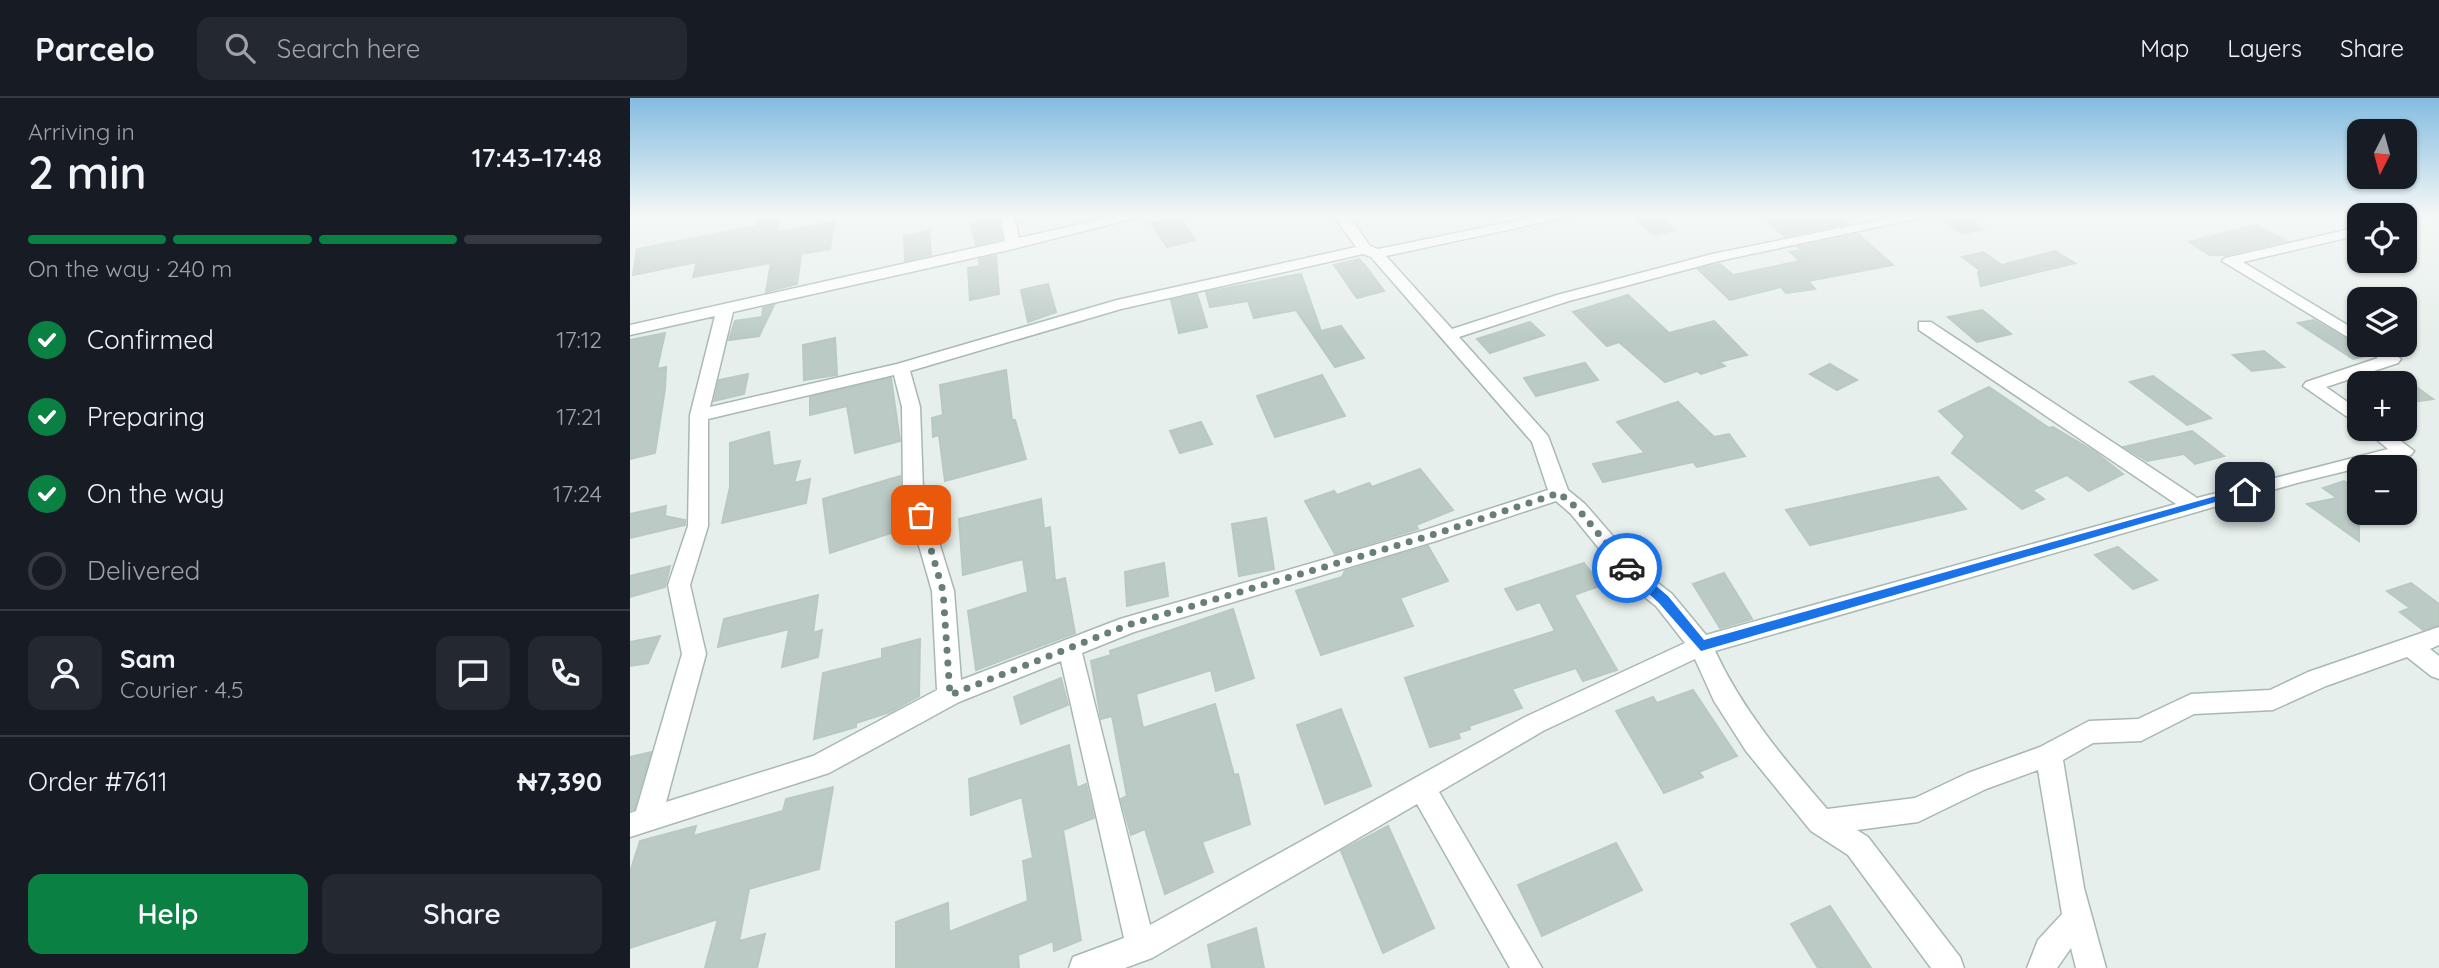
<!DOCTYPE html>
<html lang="en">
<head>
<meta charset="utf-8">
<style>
	body { margin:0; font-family:Quicksand,sans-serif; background:#242831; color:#f1f3f6; height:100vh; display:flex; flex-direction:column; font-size:26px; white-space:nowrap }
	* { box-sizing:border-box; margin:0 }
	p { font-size:23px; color:#9ea1a6 }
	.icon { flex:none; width:38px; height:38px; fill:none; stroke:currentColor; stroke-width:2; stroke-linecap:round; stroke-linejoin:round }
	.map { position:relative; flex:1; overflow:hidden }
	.sheet { display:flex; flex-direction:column; background:#171b24; width:630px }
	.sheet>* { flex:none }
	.needle { width:46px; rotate:186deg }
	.controls { position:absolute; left:1717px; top:21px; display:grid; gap:14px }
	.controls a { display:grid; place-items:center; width:70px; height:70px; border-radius:14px; background:#171b24; box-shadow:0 2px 5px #0004; font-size:35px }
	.pin { position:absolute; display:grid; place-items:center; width:60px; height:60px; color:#fff; margin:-30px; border-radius:14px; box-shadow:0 4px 10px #0006 }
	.courier { position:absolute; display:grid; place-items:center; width:70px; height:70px; margin:-35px; border:5px solid #1a73e8; border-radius:50%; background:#fff; color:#222; box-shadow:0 2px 9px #0007 }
	.head em { font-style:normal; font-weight:600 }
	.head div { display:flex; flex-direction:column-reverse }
	.head { display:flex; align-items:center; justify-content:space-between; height:119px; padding:0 28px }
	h1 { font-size:46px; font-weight:600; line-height:52px }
	.bar { display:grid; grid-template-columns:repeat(4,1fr); gap:10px 7px; align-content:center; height:84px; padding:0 28px }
	.bar i { height:9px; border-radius:5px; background:#363941 }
	.bar .current { background:#0b8043 }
	.bar p { grid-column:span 4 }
	.line { display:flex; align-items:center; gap:18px; padding:0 28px; border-top:2px solid #363941 }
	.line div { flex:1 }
	.round { display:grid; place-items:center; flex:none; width:74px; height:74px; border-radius:14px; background:#242831 }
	ol { padding:0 28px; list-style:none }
	li { display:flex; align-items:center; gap:21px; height:77px }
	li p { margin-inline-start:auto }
	li .icon { padding:7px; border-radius:50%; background:#0b8043; color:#fff; stroke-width:4 }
	li:last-child { color:#9ea1a6 }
	li i { width:38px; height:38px; border:4px solid #363941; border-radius:50% }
	.button { display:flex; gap:14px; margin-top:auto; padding:14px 28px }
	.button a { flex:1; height:80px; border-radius:14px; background:#0b8043; color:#fff; font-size:28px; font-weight:600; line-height:80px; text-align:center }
	.button a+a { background:#242831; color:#f1f3f6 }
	header { display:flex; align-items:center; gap:42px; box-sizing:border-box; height:98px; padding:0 35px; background:#171b24; border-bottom:2px solid #363941 }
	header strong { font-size:33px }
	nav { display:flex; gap:38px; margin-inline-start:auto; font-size:24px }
	.search { width:490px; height:63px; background:#242831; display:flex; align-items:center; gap:18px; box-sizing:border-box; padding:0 24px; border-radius:14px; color:#9ea1a6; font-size:26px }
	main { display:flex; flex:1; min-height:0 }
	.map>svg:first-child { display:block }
	.building { fill:#bbcac4; stroke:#b8c9c2; stroke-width:2 }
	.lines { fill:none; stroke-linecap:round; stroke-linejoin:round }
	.minor-casing { stroke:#a8b8b2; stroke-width:3 }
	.minor { fill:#fff; fill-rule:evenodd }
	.route { fill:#1a73e8 }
	.done { stroke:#687f78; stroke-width:7; stroke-dasharray:0 12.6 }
</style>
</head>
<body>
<header>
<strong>Parcelo</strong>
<div class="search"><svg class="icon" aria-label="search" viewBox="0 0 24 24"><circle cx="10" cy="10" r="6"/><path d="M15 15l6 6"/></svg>Search here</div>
<nav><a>Map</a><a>Layers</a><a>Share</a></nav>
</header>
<main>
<section class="sheet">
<div class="head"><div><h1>2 min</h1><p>Arriving in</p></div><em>17:43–17:48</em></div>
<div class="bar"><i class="current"></i><i class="current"></i><i class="current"></i><i></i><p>On the way · 240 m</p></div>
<ol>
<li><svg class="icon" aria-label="check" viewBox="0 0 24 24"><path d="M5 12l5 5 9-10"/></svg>Confirmed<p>17:12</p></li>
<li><svg class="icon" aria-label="check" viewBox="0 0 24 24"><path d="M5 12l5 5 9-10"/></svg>Preparing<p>17:21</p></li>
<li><svg class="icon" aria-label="check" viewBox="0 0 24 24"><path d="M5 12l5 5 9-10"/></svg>On the way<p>17:24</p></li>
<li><i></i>Delivered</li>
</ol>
<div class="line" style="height:126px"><a class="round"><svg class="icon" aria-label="person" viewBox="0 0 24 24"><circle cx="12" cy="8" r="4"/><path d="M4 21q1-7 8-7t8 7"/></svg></a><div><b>Sam</b><p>Courier · 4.5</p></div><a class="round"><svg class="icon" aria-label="chat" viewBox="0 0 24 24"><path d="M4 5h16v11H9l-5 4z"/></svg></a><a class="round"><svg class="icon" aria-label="phone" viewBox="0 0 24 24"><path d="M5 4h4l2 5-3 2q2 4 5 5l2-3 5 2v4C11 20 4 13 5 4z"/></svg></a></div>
<div class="line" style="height:91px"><div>Order #7611</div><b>₦7,390</b></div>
<div class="button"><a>Help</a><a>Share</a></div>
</section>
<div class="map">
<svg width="1809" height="870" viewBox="0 0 1809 870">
	<rect width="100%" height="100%" fill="#e6efeb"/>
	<path class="building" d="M129,118h20l-2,16 57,-10 -4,27 -29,5 -4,30 -31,8 5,-29 -78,14 4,-15 -64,13 4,-26 120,-23z
		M1002,118h27l16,14 -21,5z
		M1131,118h78l8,8 -62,12z
		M1308,118h26l19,13 -21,5z
		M549,119l16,23 -28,7 -16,-24z
		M368,120l4,21 -26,6 -5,-22z
		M1625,127l32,16 -61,14h-16l-21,-13z
		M299,133l2,24 -26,6 -1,-25z
		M1228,136l35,31 -85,16 7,8 -29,4 -5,-6 -51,13 -32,-31 22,-5 13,11 67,-14 -10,-9 12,-2 -4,-3z
		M1425,153l20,12 -94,23 -3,-14 3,-1 -19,-14 21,-5 19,13z
		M366,158l3,38 -29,6 -2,-32 12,-2 -1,-7z
		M729,161l8,9 17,23 -27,7 -23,-33z
		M671,176l20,57 20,-5 23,32 -29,9 -39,-57 -42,8 -6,-17 -38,6 -4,-15z
		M418,186l8,28 -28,10 -7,-32z
		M567,196l10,33 -28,6 -8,-33z
		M998,197l41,38 45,-12 33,34 -28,7 6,4 -24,8 -4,-3 -32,11 -46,-40 -12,4 -34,-34z
		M144,207l-15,31 -30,4 6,-19 27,-4 1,-9z
		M1352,212l10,8 19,16 -34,8 -29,-25z
		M1684,222l44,26 12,9 -17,4 -55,-36z
		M900,224l14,13 -54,18 -13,-14z
		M35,235l-8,36 9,-2 -1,22 -10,64 -25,6v-119z
		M205,240l2,37 -33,5 -1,-35z
		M1634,253l20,16 -32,4 -19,-16z
		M955,265l13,17 -62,16 -12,-18z
		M1200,266l27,16 -20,10 -27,-16z
		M376,272l6,50h3l11,39 -81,22 -6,-46 -6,2 -1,-19 11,-3 -3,-30z
		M118,276l-4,20 -30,7 5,-21z
		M692,277l23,41 -70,21 -18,-41z
		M1523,278l58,42 -24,7 -57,-43z
		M261,280l9,63 -45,12 -8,-47 -37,9v-18z
		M1774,280l29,21 -29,4z
		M1359,289l60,41 4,-1 42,25 28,22 -34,17 -22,-16 -35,15 12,9 -22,10 -70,-56 13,-17 -26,-25z
		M1048,304l36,35 15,-3 16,22 -48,11 -4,-5 -90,20 -10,-18 52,-11 -28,-31z
		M571,324l11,22 -32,9 -10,-22z
		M1562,333l32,25 -29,8 -11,-10 -37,7 -23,-14z
		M139,334l4,34 27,-5 -6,22 16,-4 -4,24 -84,20 8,-36v-44z
		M790,371l33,41 -37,15 2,4 -83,25 -30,-53 29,-10 3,4 32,-12 3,4z
		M270,378l1,18 -2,1 7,33 -76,25 -7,-54z
		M1308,379l28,32 -156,36 -24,-35z
		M1714,383l15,10v50l-52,-37 30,-6 -14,-10z
		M411,401l3,30 6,-2 5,54 10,-3 10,55 -99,37 -8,-59 60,-19 -5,-33 -60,16 -4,-56z
		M36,408l-1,10 20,4v5l-55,13v-24z
		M636,420l8,51 -35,7 -7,-52z
		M798,448l20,35 -48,17 13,28 -92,29 -25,-64 46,-14 3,-6z
		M1488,449l39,33 -24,9 -38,-34z
		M534,465l4,33 -41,10 -2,-34z
		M954,465l7,9 13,-4 9,13 -39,14 43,75 -34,11 -7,-13 -64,21 10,19 -53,18 1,3 -12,4 2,5 -30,9 -25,-69 150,-47 -15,-29 -23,8 -12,-21z
		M40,468l-5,21 -35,10v-21z
		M1094,475l28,46 -32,9 -27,-44z
		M1781,485l28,21v21l-16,5 -23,-18 10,-4 -23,-17z
		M188,497l-5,38 9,-3 -4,27 -36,10 7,-38 -71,18 6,-28z
		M603,511l21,69 -38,13 -5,-21 -75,24 7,34 72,-24 19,71 4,-1 12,50 -48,18 11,30 -48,22 -20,-65 -14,6 -10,-36 6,-3 -15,-80 -11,3 -10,-58 20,-6 -1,-4z
		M30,538l-12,27 -18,3v-24z
		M290,541l-1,57 -29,16 -34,11v4l-42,12 9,-66 59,-15v-9z
		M431,580l7,27 -47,19 -7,-27z
		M1063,592l44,66 -38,16 4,5 -39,16 -48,-82 37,-14 4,6z
		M711,611l30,77 -46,18 -28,-79z
		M439,647l8,43 9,-4 8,34 -31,12 18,110 -27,11 -1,-10 -35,14 1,13h-123v-46l52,-19 1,29 79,-31 -5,-40 10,-3 -11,-61 -51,18 -2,-36z
		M21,654l-17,57 -4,1v-53z
		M203,689l-14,82 -70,20 -10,52 26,-7 -8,34h-52l13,-49 -88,29v-76l10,-31 56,-15 -3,10 90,-25 3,-12z
		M758,728l46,102 -51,25 -42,-102z
		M986,745l26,47 -100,46 -24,-51z
		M1200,808l41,62h-53l-27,-44z
		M626,830l8,40h-52l-4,-23z"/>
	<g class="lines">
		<defs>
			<path id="minor" d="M370,118h14l5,22 96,-22h28l-130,33 -280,63 -23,95 187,-43 220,-64 239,-53 -22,-31h15l21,30 8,3 161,-33h33l-186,40 66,73 105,-34 155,-41 187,-38h30l-210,45 -150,40 -110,36 89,99 20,54 17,14 59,68 28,22 34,41 470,-131 -257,-174v-8h12l266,176 191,-49 -24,-20h21l29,22 -3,4 -114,28 -582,168c28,60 69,108 112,158l88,-11 53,-25 72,-26 49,-26 49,-2 53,-25 79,-4 38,-18 131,-45v18l-9,4 9,7v23l-8,-3 -24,-19 -81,29 -53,24 -79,4 -53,27 -48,2 -30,17 21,128 22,80h-30l-5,-20 -14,20h-30l11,-28 24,-26 -24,-144 -52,19 -68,33 -61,8 11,7 92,120 4,11h-33l-83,-113 -37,-24 -65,-80 -32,-50 -19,-42 -152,72 -104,61 103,176h-32l-93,-164 -265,154 -27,10h-56l4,-11 51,-19 -63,-277 -102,41 -130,71 -199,64v-24l6,-2 46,-157 -14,-69 20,-59 2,-111 25,-99 -85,19v-10l375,-84zM733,156l8,3 161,185 16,48 -126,41 -302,88 -159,61 -7,-89 -31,-101 -3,-83 -10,-36 211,-62zM264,277l8,32 1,83 29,101 5,99 -124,66 -147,46 40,-148 -16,-69 18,-59v-107zM926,403l15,13 57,70 28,22 29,37 -160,74 -375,208 -68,-272 52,-21 302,-91z
				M1729,129v8l-116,27 116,70v12l-137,-83 3,-3z
				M1730,247h21l20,14 -3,4 -72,24 33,23v15l-56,-39 3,-4 72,-24z"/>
		</defs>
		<use href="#minor" class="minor-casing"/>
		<use href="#minor" class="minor"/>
	</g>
	<linearGradient id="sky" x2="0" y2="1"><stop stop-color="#84bce0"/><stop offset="0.49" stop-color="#f4f8f6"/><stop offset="1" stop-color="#f4f8f6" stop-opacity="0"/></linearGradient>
	<rect width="1809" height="240" fill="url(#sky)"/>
	<path class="route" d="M1611,391l9,3 -549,159 -42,-48 -38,-35 10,-3 37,31 36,44z"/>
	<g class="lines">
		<path class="done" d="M291,417l22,76 7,104 178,-70 301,-89 130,-43 19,16 49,59"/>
	</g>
</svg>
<div class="controls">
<a><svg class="needle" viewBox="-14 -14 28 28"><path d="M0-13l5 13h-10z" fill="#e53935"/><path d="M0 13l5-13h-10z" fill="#9ea1a6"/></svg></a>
<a><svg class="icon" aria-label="locate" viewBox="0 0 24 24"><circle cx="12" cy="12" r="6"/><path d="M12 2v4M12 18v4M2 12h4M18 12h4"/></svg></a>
<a><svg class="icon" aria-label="layers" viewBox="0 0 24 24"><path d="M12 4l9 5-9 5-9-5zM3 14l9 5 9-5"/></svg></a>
<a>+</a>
<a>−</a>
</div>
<div class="pin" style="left:291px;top:417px;background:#ea580c"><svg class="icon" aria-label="bag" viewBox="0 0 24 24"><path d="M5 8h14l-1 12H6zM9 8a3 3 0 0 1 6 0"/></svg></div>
<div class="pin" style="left:1615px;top:394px;background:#1f2937"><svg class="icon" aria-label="home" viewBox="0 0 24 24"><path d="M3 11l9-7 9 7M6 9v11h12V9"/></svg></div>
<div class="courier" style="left:997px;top:470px"><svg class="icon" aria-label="car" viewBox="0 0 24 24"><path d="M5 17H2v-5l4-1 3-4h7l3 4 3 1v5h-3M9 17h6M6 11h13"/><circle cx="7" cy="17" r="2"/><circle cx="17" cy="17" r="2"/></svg></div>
</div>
</main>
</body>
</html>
